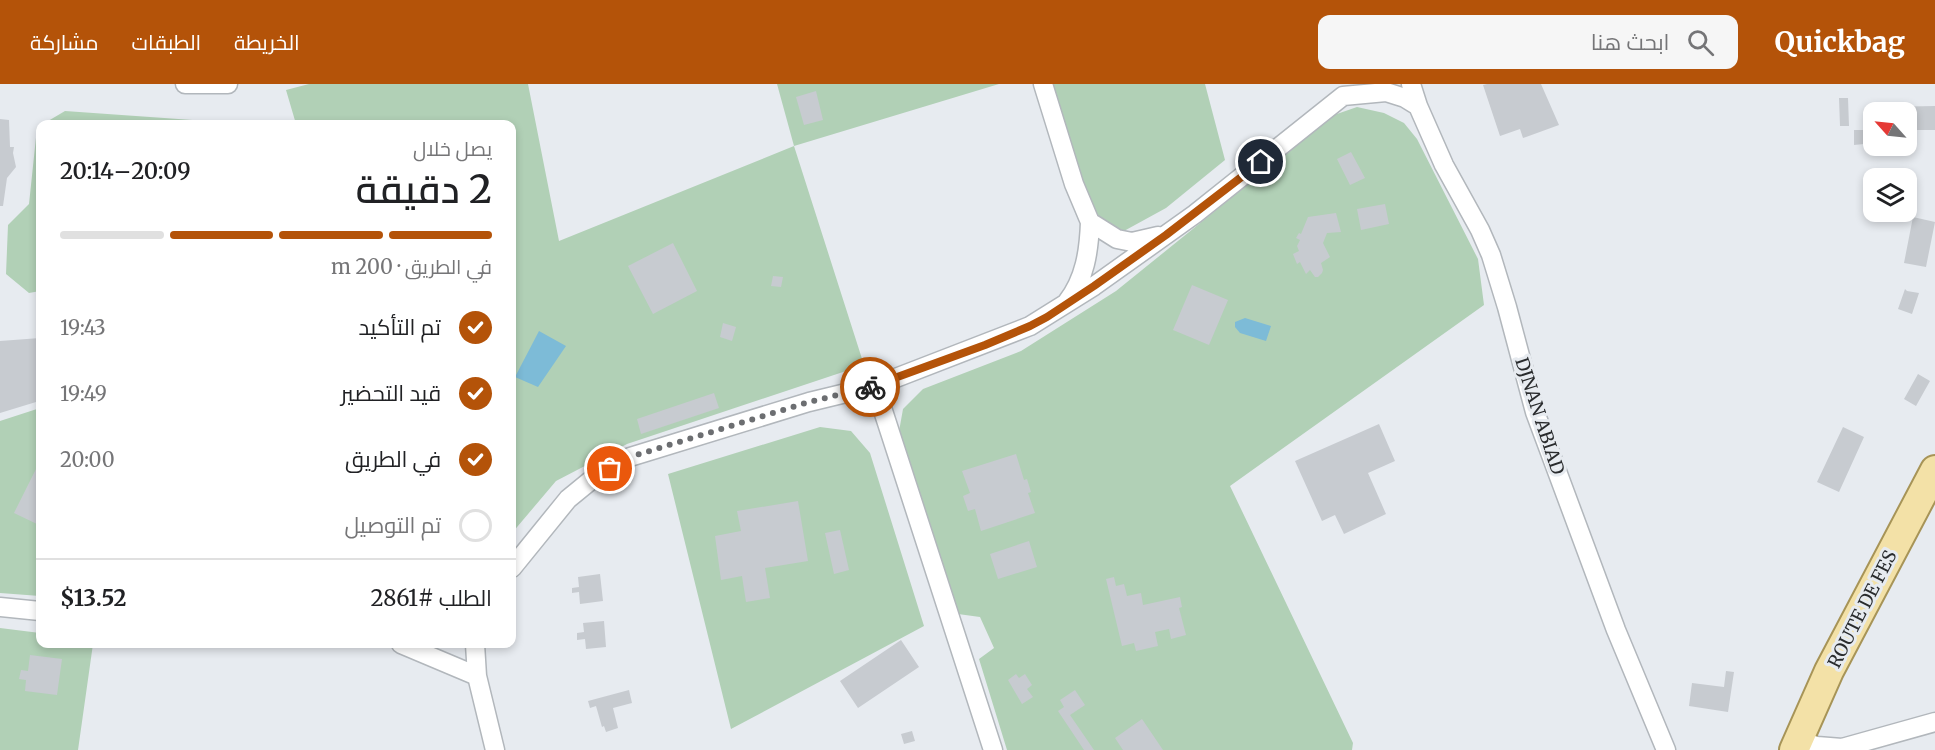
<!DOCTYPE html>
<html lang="ar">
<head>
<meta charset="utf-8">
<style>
	body { margin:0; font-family:Merriweather,Cairo,serif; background:#f6f6f6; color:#202124; direction:rtl; height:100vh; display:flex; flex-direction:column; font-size:22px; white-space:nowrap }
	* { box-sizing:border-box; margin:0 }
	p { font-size:20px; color:#757577 }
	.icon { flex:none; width:33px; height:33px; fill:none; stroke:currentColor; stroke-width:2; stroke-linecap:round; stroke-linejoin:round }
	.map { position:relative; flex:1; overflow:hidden; direction:ltr }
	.drawer { position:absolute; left:36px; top:36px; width:480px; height:528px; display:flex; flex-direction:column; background:#fff; border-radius:12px; box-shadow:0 3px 9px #0003; direction:rtl }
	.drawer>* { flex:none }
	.needle { width:39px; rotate:297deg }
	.fabs { position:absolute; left:1863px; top:18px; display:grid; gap:12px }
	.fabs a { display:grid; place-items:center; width:54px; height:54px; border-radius:12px; background:#fff; box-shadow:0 3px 9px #0003; font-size:30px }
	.pin { position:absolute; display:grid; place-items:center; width:51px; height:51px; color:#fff; margin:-26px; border:3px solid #fff; border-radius:50%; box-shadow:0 2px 6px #0007 }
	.courier { position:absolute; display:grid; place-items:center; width:60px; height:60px; margin:-30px; border:4px solid #b45309; border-radius:50%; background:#fff; color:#222; box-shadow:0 2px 8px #0007 }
	.headline em { font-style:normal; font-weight:600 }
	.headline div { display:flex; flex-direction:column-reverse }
	.headline { display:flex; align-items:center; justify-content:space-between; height:102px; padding:0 24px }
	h1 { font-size:39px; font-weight:600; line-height:45px }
	.bar { display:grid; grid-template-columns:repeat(4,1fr); gap:9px 6px; align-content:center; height:72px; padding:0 24px }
	.bar i { height:8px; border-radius:4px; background:#e0e0e0 }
	.bar .selected { background:#b45309 }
	.bar p { grid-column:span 4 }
	.line { display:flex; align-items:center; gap:15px; padding:0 24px; border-top:2px solid #e0e0e0 }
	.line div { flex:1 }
	ol { padding:0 24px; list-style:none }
	li { display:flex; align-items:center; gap:18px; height:66px }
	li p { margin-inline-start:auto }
	li .icon { padding:6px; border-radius:50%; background:#b45309; color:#fff; stroke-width:4 }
	li:last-child { color:#757577 }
	li i { width:33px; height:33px; border:3px solid #e0e0e0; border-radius:50% }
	header { display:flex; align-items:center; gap:36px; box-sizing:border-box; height:84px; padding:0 30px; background:#b45309; color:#fff }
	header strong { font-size:28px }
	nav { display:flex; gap:33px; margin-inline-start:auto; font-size:21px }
	.search { width:420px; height:54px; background:#f6f6f6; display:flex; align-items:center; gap:15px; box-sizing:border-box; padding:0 21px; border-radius:12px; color:#757577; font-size:22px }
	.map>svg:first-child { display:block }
	.green { fill:#b1d0b6 }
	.water { fill:#7dbbd7 }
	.building { fill:#c7cbd0 }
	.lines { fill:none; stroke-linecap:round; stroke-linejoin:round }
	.minor-casing { stroke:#b2b7bc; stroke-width:21 }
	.primary-casing { stroke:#a79457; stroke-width:32 }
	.minor { stroke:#fff; stroke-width:18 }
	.primary { stroke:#f3e1a7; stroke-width:28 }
	.done { stroke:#6c6e71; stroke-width:6; stroke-dasharray:0 10.8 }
	.route { stroke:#b45309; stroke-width:8 }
	.labels { text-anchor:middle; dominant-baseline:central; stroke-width:6; stroke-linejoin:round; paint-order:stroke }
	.street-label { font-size:18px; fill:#292b2d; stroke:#e7ebf0 }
</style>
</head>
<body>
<header>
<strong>Quickbag</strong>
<div class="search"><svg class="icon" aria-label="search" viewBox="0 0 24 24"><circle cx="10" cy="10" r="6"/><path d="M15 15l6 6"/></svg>ابحث هنا</div>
<nav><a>الخريطة</a><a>الطبقات</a><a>مشاركة</a></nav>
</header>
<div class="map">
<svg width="1935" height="666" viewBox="0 0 1935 666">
	<rect width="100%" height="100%" fill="#e7ebf0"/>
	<path class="green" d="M309,0h219l31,157 235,-95 -17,-62h222l-205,62 70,219 -237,79 -71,37 -44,52v-409h-216l-10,-34z
		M1051,0h154l20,76 -59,48 -42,23 -16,-2 -23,-26z
		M1357,23l27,6 20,10 13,16 61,120 6,46 -254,181 123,257 -1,7h-345l-28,-91 15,-11 -14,-31 -22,-3 -60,-177 5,-28 20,-20 98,-38 95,-60 218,-176z
		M65,27l170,12 1,1h-193z
		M40,42v165l-11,2 -23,-19 2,-49 21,-21 8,-76z
		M40,324v188l-40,-3v-172z
		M820,343l31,4 19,22 54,173 -193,103 -63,-255z
		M0,544l40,5v11h53l-15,106h-78z"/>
	<path class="water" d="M1245,234l26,8 -5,15 -26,-8 -5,-6v-5z
		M539,247l27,15 -28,41 -23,-10z"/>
	<path class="building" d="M1487,0h54l18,41 -36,13 -3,-9 -20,7 -17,-51z
		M816,7l7,29 -19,5 -8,-28z
		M1839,14h9l1,28h-9z
		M1935,22v24h-29v-18h-21v-5z
		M0,35l9,1 1,27h4l-1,6 3,14 -9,11 -4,28h-3z
		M1854,46h9l1,14 -10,1z
		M1351,68l14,26 -15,7 -13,-26z
		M1385,120l4,20 -28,6 -4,-21z
		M1336,129l5,19 -14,1 -4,10 7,14 -9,6 2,7 -1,3 -4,4h-3l-5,-7 -4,4 -6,-12 -3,2 -4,-10 6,-3 -2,-5 3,-6 -4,-2 3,-5 2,1 7,-17z
		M1913,133l22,5 -9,45 -22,-4z
		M673,159l24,48 -44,23 -25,-48z
		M773,192l10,1 -2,10 -10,-1z
		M1192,201l36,15 -19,45 -36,-15z
		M1905,205l2,2 12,2 -7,21 -14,-5z
		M723,239l13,4 -4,14 -12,-4z
		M40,254v31h-2l-2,33 -36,11v-72z
		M1918,290l12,7 -14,25 -12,-7z
		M714,309l5,15 -78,26 -4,-15z
		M1379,340l16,37 -27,12 18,41 -42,20 -9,-19 -13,6 -27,-60z
		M1843,343l21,10 -25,55 -22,-10z
		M1016,370l8,26 3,-1 4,13 -3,1 7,20 -54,18 -6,-22 -7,2 -5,-15 7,-3 -8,-22z
		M40,377v61l-1,3 -25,-12z
		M798,417l10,60 -43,7 5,30 -24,4 -4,-26 -21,4 -6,-44 26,-5 -4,-20z
		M840,446l9,40 -15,4 -9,-41z
		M1029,457l8,26 -39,12 -8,-25z
		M600,490l3,27 -23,3 -1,-12 -7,1v-5l7,-1 -1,-10z
		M1114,493l2,9 8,-2 3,12 14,-3 2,12 37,-8 2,10 -3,1 7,27 -15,4 -2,-10 -14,3 3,14 -22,5 -2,-8 -12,3 -16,-67z
		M604,537l2,26 -20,2 -1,-10 -8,1v-7l7,-1 -1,-9z
		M901,556l18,27 -61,41 -18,-27z
		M30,571l32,4 -5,36 -32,-4 1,-11 -7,-1 2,-9 7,1z
		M1726,587l8,1 -6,40 -39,-6 3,-23 32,4z
		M1016,590l3,4 6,-4 7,11 -5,4 6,8 -11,7 -14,-24z
		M629,606l3,13 -19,5 5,20 -12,4 -2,-6 -2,1 -6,-21 -6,2 -2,-7z
		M1075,606l10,15 -15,10 24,35h-10l-26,-39 6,-4 -4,-7z
		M1142,635l21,31h-40l-8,-12z
		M912,647l3,10 -11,3 -3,-10z"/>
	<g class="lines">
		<defs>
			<path id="minor" d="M185,0h43
				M1043,0l31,100 16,38 27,17 15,3 26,-6
				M1411,0l7,22 26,59 36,65 11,25 16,52 28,105 81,218 50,120
				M1067,218c18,-23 22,-51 23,-80
				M875,302l118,364
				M512,484l56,-69 22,-18 40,-24 179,-55 66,-16 155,-60 64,-40 101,-72 148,-118 43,-4 19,6 13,8
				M0,523l40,4
				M401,560l76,32
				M475,560l2,32 18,74
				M1798,656l19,6 25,2 93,-26"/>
			<path id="primary" d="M1794,666l35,-79 106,-201"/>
		</defs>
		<use href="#minor" class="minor-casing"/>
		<use href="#primary" class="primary-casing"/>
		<use href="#minor" class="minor"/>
		<use href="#primary" class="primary"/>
	</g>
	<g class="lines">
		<path class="done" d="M610,385l20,-12 179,-55 61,-15"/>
		<path class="route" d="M870,303l115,-42 45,-19 17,-9 47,-31 72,-51 95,-73"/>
	</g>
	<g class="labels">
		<g class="street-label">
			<text transform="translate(1540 332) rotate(72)">DJNAN ABIAD</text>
			<text transform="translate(1862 525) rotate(-63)">ROUTE DE FES</text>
		</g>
	</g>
</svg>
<div class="fabs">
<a><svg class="needle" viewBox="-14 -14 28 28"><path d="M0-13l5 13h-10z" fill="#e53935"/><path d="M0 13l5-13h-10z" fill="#757577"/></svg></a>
<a><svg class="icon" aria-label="layers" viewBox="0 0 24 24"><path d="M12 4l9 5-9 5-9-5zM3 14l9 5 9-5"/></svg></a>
</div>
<div class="pin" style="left:610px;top:385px;background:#ea580c"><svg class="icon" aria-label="bag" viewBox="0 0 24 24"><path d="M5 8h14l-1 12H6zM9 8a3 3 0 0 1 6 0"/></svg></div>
<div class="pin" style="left:1261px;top:78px;background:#1f2937"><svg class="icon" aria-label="home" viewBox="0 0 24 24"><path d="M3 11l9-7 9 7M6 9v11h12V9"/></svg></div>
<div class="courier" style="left:870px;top:303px"><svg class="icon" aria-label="bike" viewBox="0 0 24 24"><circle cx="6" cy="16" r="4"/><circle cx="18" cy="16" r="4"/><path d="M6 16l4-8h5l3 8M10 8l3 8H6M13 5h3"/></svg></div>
<section class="drawer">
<div class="headline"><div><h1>2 دقيقة</h1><p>يصل خلال</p></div><em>20:09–20:14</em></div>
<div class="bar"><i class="selected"></i><i class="selected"></i><i class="selected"></i><i></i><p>في الطريق · 200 m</p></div>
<ol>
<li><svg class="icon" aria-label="check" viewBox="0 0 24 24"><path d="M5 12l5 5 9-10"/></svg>تم التأكيد<p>19:43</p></li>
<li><svg class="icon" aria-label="check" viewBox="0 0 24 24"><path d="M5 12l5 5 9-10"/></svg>قيد التحضير<p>19:49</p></li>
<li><svg class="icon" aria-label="check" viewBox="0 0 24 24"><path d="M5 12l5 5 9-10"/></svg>في الطريق<p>20:00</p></li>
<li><i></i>تم التوصيل</li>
</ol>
<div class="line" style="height:78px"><div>الطلب #2861</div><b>$13.52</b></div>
</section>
</div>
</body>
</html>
